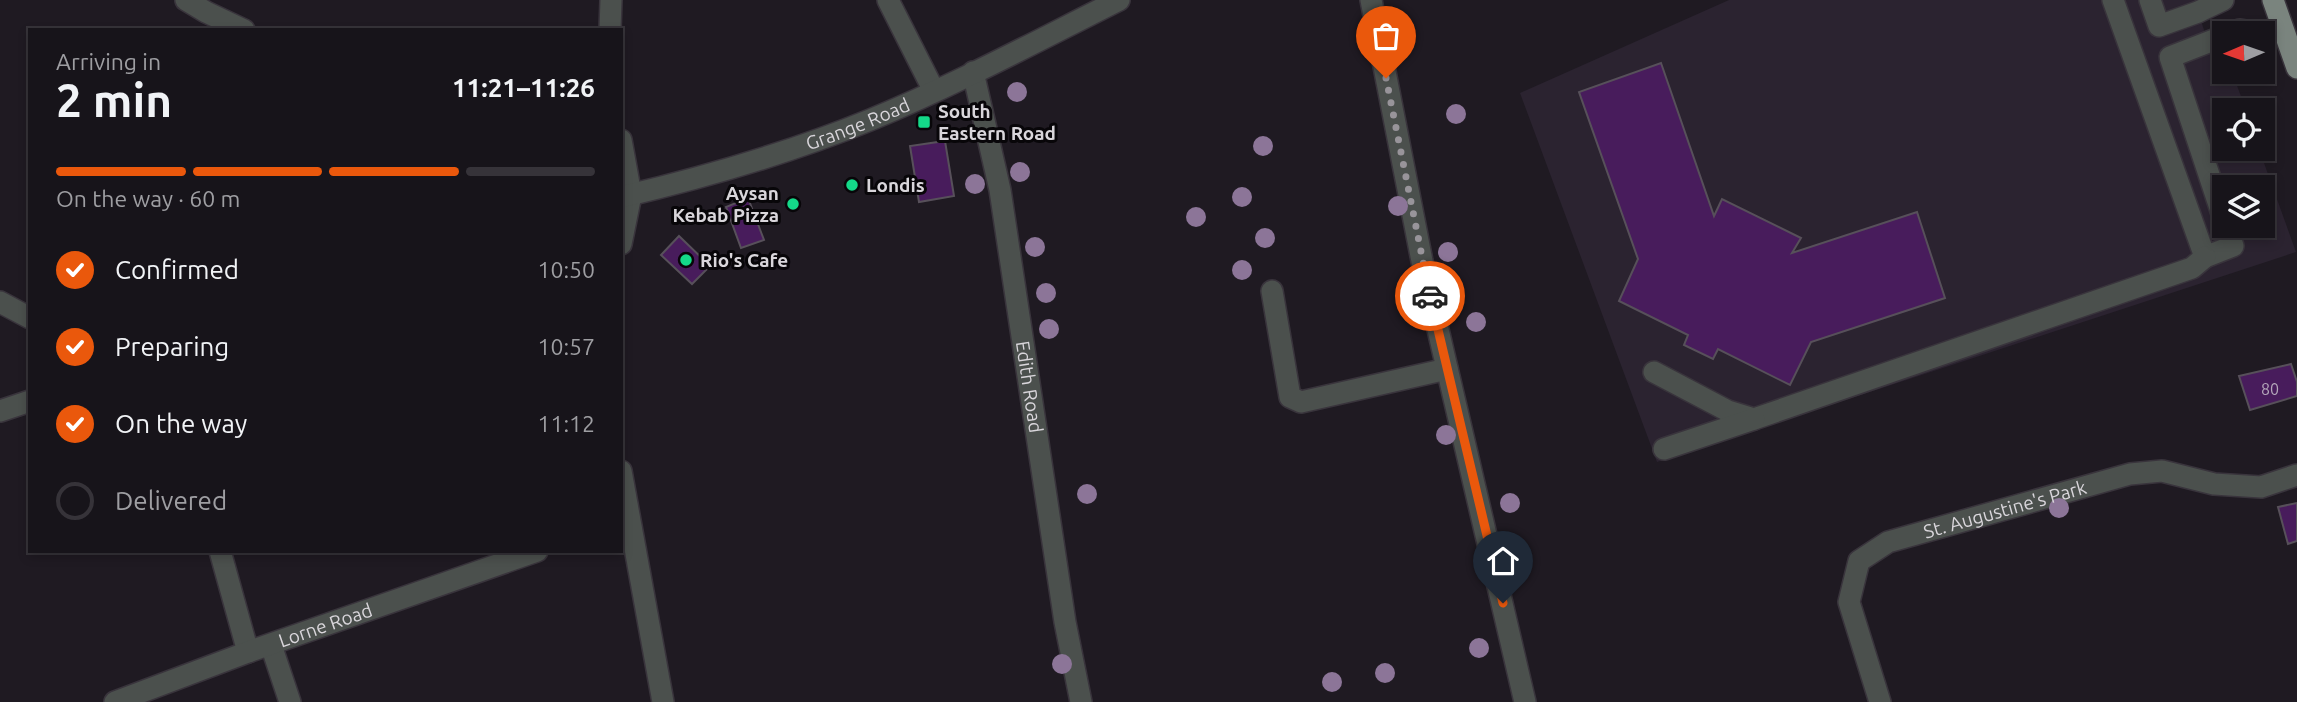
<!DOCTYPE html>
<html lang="en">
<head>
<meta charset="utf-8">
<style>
	body { margin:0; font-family:Ubuntu,sans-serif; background:#201d23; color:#f1f3f6; height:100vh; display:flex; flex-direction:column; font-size:26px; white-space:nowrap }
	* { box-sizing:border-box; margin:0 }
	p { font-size:23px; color:#9e9ea2 }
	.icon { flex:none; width:38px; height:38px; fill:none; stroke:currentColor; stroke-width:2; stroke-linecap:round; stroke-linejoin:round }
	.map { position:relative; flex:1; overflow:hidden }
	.details { position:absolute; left:28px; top:28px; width:595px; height:525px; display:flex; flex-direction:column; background:#17141a; border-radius:0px; box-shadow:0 4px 10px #0003,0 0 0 2px #363339 }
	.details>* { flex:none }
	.needle { width:46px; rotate:268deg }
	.fabs { position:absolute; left:2212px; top:21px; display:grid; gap:14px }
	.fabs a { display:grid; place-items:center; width:63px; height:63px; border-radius:0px; background:#17141a; box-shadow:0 4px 10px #0003,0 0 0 2px #363339; font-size:35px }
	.pin { position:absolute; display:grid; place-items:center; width:60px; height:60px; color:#fff; margin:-72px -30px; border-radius:50% 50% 50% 0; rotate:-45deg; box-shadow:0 0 7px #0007 }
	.pin .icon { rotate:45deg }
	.courier { position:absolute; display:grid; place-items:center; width:70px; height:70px; margin:-35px; border:5px solid #ea580c; border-radius:50%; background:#fff; color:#222; box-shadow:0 2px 9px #0007 }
	.head em { font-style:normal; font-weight:600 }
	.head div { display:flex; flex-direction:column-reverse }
	.head { display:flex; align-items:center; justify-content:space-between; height:119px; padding:0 28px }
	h1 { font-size:46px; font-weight:600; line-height:52px }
	.bar { display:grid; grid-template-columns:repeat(4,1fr); gap:10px 7px; align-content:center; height:84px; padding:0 28px }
	.bar i { height:9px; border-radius:5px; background:#363339 }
	.bar .selected { background:#ea580c }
	.bar p { grid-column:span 4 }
	ol { padding:0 28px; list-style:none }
	li { display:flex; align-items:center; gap:21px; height:77px }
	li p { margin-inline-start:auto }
	li .icon { padding:7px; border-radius:50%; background:#ea580c; color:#fff; stroke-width:4 }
	li:last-child { color:#9e9ea2 }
	li i { width:38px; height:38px; border:4px solid #363339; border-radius:50% }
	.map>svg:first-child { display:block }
	.built { fill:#2b2330; fill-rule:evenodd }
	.building { fill:#481c5c; stroke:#57505a; stroke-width:2 }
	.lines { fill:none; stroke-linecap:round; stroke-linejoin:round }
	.minor-casing { stroke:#39343c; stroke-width:24 }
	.major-casing { stroke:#39343c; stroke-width:24 }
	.minor { stroke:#4b504d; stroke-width:21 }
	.major { stroke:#7a847e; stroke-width:21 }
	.tree { fill:#8c7598 }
	.done { stroke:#98949a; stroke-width:7; stroke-dasharray:0 12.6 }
	.route { stroke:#ea580c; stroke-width:9 }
	.poi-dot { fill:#14d989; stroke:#080609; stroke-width:2.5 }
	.labels { text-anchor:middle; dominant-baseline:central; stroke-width:6; stroke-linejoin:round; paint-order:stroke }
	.number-label { font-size:16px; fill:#b5a8bb }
	.poi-label { font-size:19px; font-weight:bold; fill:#d9d6db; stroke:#080609; text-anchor:start }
	.street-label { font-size:19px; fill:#d9d6db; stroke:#080609 }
</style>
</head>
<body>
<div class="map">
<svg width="2297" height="702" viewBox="0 0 2297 702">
	<rect width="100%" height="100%" fill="#1f1a22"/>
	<path class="built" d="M1729,0h475l-6,12 10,30 16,12v18h8l14,38h-22v39h35l37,103 -639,210 -137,-369zM2224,187h39v39h-39z"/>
	<path class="building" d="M1661,63l53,153 8,-17 79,39 -9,15 125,-41 28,86 -134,44 -21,43 -72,-36 -5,10 -29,-14 4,-10 -69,-34 19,-42 -59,-167z
		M945,141l9,55 -35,6 -9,-56z
		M748,198l16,42 -23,8 -15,-41z
		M679,236l31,30 -18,18 -31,-29z
		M2291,364l6,18v14l-47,14 -11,-34z
		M2297,503v38l-9,3 -10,-37z"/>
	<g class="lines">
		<defs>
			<g id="minor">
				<path d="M186,0l20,12 38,18"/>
				<path d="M888,0l46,91"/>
				<path d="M1371,0l51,261 103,441"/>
				<path d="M2113,0l92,257 28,-11 -7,-20"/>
				<path d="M2150,0l9,26 39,-14 25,-12"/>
				<path d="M610,30l1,-30"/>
				<path d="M2231,33l9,-3 20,3"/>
				<path d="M2224,36l-54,21 54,163"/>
				<path id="s1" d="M973,72l27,118 65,432 16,80"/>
				<path d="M621,140l10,55 -10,49"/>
				<path id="s2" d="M621,197c85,-20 168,-44 249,-77 85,-35 167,-79 249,-120"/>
				<path d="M1272,291l18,106 11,5 146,-33"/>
				<path d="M0,302l30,16"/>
				<path d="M1654,372l74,39 26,8 438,-151 13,-11"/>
				<path d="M0,411l30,-10"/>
				<path d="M1664,449l90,-30"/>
				<path d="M621,471l42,231"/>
				<path d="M220,551l28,101"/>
				<path d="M271,645l19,57"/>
				<path id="s3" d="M115,702l133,-50 289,-101"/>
				<path id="s4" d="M1880,702l-31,-100 10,-41 29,-19 242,-68 32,-3 52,13 47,3 36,-12"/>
			</g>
			<path id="major" d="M2273,0l24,68"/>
		</defs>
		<use href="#minor" class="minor-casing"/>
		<use href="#major" class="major-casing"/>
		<use href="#minor" class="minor"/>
		<use href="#major" class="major"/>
	</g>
	<g class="tree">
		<circle cx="1017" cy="92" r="10"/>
		<circle cx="1456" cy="114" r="10"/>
		<circle cx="1263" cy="146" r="10"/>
		<circle cx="1020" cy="172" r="10"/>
		<circle cx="975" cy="184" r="10"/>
		<circle cx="1242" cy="197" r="10"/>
		<circle cx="1398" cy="206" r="10"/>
		<circle cx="1196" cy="217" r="10"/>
		<circle cx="1265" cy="238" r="10"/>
		<circle cx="1035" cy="247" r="10"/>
		<circle cx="1448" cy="252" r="10"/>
		<circle cx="1242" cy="270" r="10"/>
		<circle cx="1046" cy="293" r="10"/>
		<circle cx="1476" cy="322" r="10"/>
		<circle cx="1049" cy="329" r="10"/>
		<circle cx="1446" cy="435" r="10"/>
		<circle cx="1087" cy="494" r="10"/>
		<circle cx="1510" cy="503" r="10"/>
		<circle cx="2059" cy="508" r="10"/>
		<circle cx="1479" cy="648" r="10"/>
		<circle cx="1062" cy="664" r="10"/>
		<circle cx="1385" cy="673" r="10"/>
		<circle cx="1332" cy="682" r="10"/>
	</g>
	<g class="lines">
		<path class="done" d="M1386,78l44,218"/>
		<path class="route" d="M1430,296l73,307"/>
	</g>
	<g class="poi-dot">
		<rect x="917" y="115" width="14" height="14" rx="3.5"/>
		<circle cx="852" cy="185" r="7"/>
		<circle cx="793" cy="204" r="7"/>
		<circle cx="686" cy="260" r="7"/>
	</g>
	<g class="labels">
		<g class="number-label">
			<text x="2270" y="389">80</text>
		</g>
		<g class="poi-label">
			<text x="938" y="111">South<tspan x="938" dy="22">Eastern Road</tspan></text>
			<text x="866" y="185">Londis</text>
			<text x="779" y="193" text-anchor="end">Aysan<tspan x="779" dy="22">Kebab Pizza</tspan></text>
			<text x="700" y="260">Rio's Cafe</text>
		</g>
		<g class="street-label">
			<text stroke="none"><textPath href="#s2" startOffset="248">Grange Road</textPath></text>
			<text stroke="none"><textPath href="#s1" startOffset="320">Edith Road</textPath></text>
			<text stroke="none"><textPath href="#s4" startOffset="303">St. Augustine's Park</textPath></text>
			<text stroke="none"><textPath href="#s3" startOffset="224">Lorne Road</textPath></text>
		</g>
	</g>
</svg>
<div class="fabs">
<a><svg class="needle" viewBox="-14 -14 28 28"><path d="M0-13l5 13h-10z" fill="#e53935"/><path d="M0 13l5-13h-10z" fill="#9e9ea2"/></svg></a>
<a><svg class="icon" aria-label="locate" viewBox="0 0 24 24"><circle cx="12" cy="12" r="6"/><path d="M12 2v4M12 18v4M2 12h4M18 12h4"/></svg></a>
<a><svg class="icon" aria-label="layers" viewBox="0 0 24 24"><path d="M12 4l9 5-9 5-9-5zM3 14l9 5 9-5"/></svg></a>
</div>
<div class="pin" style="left:1386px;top:78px;background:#ea580c"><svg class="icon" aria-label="bag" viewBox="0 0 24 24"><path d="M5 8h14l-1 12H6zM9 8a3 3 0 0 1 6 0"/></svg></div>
<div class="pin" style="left:1503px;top:603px;background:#1f2937"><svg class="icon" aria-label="home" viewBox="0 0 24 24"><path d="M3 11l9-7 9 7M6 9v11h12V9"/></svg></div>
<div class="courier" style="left:1430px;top:296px"><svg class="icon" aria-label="car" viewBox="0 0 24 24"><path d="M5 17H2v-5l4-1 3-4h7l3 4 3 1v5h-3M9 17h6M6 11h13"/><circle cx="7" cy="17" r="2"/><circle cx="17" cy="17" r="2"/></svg></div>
<section class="details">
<div class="head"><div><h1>2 min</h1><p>Arriving in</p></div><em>11:21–11:26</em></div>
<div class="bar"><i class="selected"></i><i class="selected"></i><i class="selected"></i><i></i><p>On the way · 60 m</p></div>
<ol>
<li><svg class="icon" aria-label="check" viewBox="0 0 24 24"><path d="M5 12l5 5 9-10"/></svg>Confirmed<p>10:50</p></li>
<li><svg class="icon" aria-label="check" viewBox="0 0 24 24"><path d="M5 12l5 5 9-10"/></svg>Preparing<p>10:57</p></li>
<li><svg class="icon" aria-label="check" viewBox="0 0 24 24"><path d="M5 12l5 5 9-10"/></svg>On the way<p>11:12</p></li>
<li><i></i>Delivered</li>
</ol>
</section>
</div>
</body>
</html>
